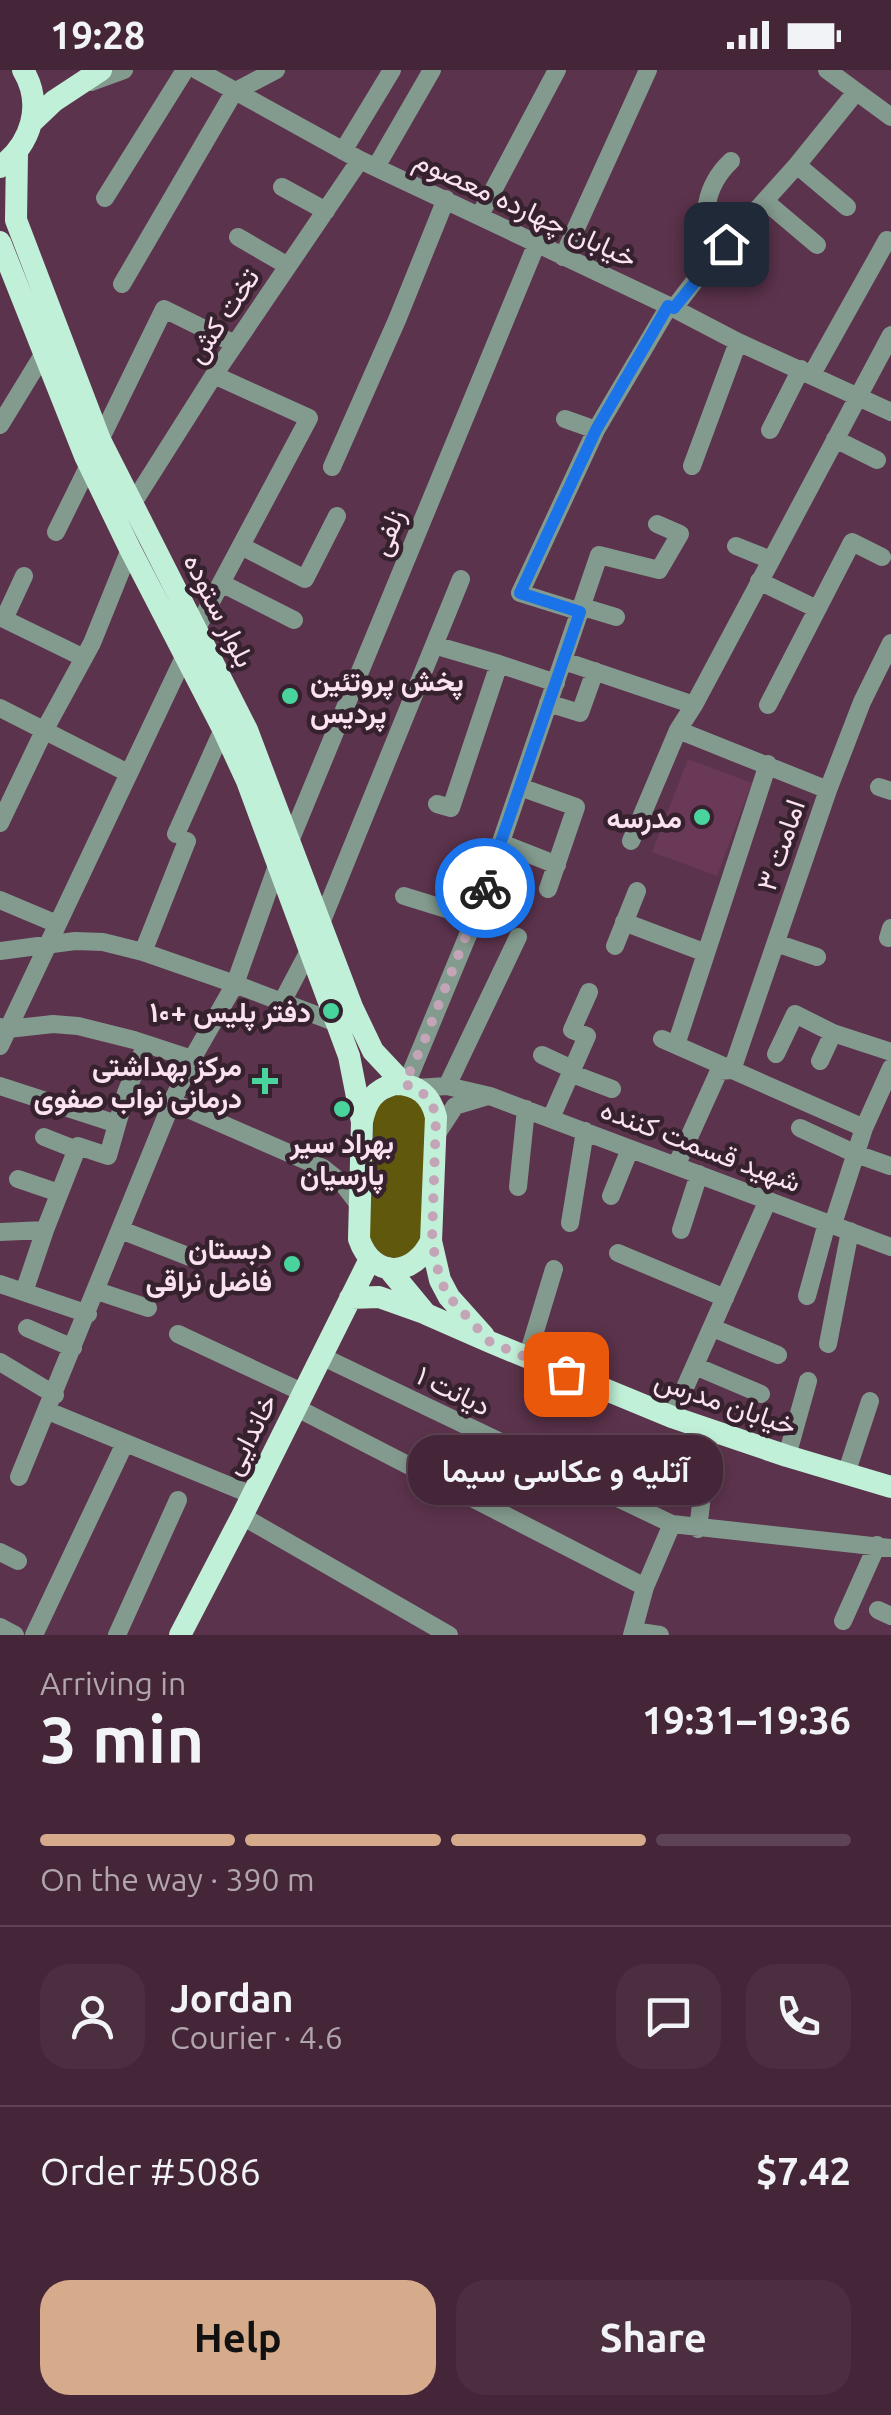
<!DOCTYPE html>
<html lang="en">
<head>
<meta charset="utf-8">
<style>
	body { margin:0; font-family:Ubuntu,Vazirmatn,sans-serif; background:#4c2e41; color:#f1f3f6; height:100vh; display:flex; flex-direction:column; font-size:38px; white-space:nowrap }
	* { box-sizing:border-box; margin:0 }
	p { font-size:32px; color:#b0a5ae }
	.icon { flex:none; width:55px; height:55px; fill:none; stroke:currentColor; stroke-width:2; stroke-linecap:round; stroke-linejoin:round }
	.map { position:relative; height:1565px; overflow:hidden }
	.details { display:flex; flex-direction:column; background:#452639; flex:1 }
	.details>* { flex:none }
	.pin { position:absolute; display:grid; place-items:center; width:85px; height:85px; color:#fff; margin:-42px; border-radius:20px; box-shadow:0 5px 15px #0006 }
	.courier { position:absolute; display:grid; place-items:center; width:100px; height:100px; margin:-50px; border:8px solid #1a73e8; border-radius:50%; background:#fff; color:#222; box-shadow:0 2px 12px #0007 }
	.bubble { position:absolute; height:70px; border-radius:30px; background:#452639; box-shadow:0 5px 15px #0003,0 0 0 2px #5d4353; font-size:32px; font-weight:600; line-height:70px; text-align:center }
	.summary em { font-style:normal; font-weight:600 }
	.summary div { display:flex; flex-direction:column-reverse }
	.summary { display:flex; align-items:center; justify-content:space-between; height:170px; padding:0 40px }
	h1 { font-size:65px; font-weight:600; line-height:75px }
	.bar { display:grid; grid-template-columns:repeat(4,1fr); gap:15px 10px; align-content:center; height:120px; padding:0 40px }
	.bar i { height:12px; border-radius:8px; background:#5d4353 }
	.bar .selected { background:#d6ab8b }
	.bar p { grid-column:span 4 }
	.line { display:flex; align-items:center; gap:25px; padding:0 40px; border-top:2px solid #5d4353 }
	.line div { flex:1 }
	.round { display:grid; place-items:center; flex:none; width:105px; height:105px; border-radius:30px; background:#4c2e41 }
	.primary-button { display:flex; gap:20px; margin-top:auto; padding:20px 40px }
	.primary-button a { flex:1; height:115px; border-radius:30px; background:#d6ab8b; color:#111; font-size:40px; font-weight:600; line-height:115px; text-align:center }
	.primary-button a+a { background:#4c2e41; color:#f1f3f6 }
	.status { display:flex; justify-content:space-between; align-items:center; height:70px; padding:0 50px; background:#452639; direction:ltr }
	.status svg { height:28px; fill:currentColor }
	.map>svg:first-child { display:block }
	.built { fill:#693957 }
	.green { fill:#60590d }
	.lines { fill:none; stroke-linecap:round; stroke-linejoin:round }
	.minor { stroke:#839a8e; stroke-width:18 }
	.major { stroke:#c1f0d8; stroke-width:22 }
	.done { stroke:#c4a5b7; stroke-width:10; stroke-dasharray:0 18 }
	.route { stroke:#1a73e8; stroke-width:12 }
	.poi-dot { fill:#49d49d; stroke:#35222e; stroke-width:4 }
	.labels { text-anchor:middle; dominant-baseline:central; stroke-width:9; stroke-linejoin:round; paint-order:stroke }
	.street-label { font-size:28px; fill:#fce2f1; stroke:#35222e }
	.poi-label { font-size:28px; font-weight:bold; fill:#fce2f1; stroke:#35222e; text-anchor:end }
</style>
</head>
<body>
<div class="status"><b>19:28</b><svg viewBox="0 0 49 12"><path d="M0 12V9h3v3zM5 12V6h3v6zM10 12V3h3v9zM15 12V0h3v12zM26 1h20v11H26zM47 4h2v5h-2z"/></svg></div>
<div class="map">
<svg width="891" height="1565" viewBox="0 0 891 1565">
	<rect width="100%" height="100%" fill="#5c334c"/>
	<path class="built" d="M688,689l64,24 -35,93 -65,-24z"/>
	<path class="green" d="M400,1022l16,6 10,19 -5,126c-15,22 -43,19 -52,-6l5,-122 3,-10z"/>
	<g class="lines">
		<path class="minor" d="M197,0l163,90 309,146 69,36 153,70
			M827,0l64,47
			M91,12l33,-12
			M343,81l49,-81
			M797,95l50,42
			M376,97l56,-97
			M282,117l44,24
			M105,128l80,-128
			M765,131l52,44
			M480,145l77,-145
			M238,167l50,29
			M563,187l85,-187
			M707,195c-2,-41 -8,-74 24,-104
			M122,214l112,-192 42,-22
			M674,238l33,-43 90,-100 59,-73
			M812,304l75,-134
			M565,349l31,11
			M0,355l44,-72
			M770,360l31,-61
			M835,369l42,21
			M100,370l64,-131 71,35
			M692,396l46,-124
			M332,397l65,-147 49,-121
			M133,433l81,-128 146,-215
			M56,462l33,-67
			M241,476l64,33 32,-63
			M736,476l35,14
			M24,506l-20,43 80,39
			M759,511l58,28
			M221,513l73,37
			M583,537l33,10
			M581,542l-61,-19 76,-163 73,-124
			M196,560l113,-212 -95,-43
			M434,575l65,19
			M564,591l130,44
			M548,633l32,10 15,-42
			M768,635l84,-163 30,15
			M0,638l128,65
			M678,660l150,60
			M520,717l56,20 -28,82
			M879,717l12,4
			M437,734l14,4 48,-144 57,19
			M0,753l44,-92 48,-88 38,-94
			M176,764l47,-105
			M290,771l247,-598
			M631,771l47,-111 16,-25 197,-370
			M501,773l56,22
			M404,826l71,22
			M0,830l57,24
			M624,852l82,31
			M321,853l140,-344
			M888,868l3,-10
			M776,873l41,14
			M615,876l22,-55
			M0,881l75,-10 28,1 40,10 92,32 102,39
			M143,882l44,-111
			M282,932l28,-53
			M0,957l8,2 45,-5 25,2 56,14 58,19
			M662,969l202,89
			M676,975l92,-281
			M0,976l185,-391
			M776,984l19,-40 38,19 58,19
			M542,985l30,14
			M820,991l13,-28
			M570,1003l42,16
			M404,1014l6,-9 65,-157 124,-363 60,15 21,-36 -23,-10
			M0,1016l117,38
			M447,1016l71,-149
			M416,1018l31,-2 43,10 401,151
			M172,1032l151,66 20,16 17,22
			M551,1048l36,-82 -15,-6 17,-38
			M800,1058l56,26 34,12
			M436,1065l19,-29 30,-9
			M44,1067l33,13
			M676,1096l43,-95 13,-1 96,-280 34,-88 29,-59
			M18,1109l41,14
			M518,1117l8,-78
			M611,1126l19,-47
			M570,1153l15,-92
			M833,1154l31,-96 27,-60
			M121,1160l69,27
			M681,1160l18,-56
			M0,1162l45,-2
			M618,1183l107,45
			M0,1214l88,30
			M97,1221l51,17
			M24,1222l21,-62 33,-84 30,10 18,-63 20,-49
			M807,1226l20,-73
			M27,1258l46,20
			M713,1258l65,27
			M178,1264l126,59
			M828,1274l22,-113
			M321,1286l351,168 219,24
			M527,1288l27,-89
			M0,1292l55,33
			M695,1296l66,28
			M297,1338l348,179
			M48,1341l204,84
			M672,1347l96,-217
			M787,1386l21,-75
			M846,1404l24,-73
			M19,1407l153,-375 20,-43 43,-75 43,-121
			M242,1446l207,119
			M698,1459l12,-99
			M0,1482l18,9
			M878,1540l13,6
			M843,1551l34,-76
			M0,1557l15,8
			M633,1561l27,4
			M34,1565l91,-192
			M117,1565l61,-135
			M632,1565l13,-48 27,-63"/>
		<path class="major" d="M32,52l22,-21 47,-31
			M17,83l-1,67 84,220 147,290 105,277 21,44 31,33
			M0,97c31,-23 44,-62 23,-97
			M0,172l85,214 45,93 93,180 24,52 102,275 13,66
			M395,1014c22,0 36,11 41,33l-5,124c-17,36 -58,39 -72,-2l3,-117c4,-20 11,-32 33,-38z
			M431,1171l9,39 9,17 35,39
			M388,1198l38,46 64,28 182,75 115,39 104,31
			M350,1228l29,-1 45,16
			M180,1565l62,-119 128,-257"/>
	</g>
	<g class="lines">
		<path class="done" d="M485,818l-62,156 -19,40c18,6 28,14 32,33l-4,124 8,39 10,18 40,44 76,32"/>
		<path class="route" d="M485,818l95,-276 -60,-19 76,-163 72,-124 6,2 52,-64"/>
	</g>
	<g class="poi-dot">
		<circle cx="290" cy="626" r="10"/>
		<circle cx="702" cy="747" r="10"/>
		<circle cx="331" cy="941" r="10"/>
		<path d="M260 996h10v10h10v10h-10v10h-10v-10h-10v-10h10z"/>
		<circle cx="342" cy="1039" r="10"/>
		<circle cx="292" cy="1194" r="10"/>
	</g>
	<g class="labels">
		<g class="street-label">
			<text transform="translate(526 138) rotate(25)">خیابان چهارده معصوم</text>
			<text transform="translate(222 245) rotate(-56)">تخت کش</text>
			<text transform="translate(387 462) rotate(-68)">زلفی</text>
			<text transform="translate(220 540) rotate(63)">بلوار ستوده</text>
			<text transform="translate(780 775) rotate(-71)">امامت ۳</text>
			<text transform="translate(701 1075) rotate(21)">شهید قسمت کننده</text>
			<text transform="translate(454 1320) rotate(26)">دیانت ۱</text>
			<text transform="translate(726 1332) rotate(19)">خیابان مدرس</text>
			<text transform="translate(249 1364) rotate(-63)">خاندایی</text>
		</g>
		<g class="poi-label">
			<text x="310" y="610" text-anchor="start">پخش پروتئین<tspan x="310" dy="32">پردیس</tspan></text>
			<text x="682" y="747">مدرسه</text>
			<text x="311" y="941">دفتر پلیس +۱۰</text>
			<text x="242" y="995">مرکز بهداشتی<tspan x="242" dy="32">درمانی نواب صفوی</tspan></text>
			<text x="342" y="1072" text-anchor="middle">بهراد سیر<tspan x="342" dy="32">پارسیان</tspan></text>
			<text x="272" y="1178">دبستان<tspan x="272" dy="32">فاضل نراقی</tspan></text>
		</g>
	</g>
</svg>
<div class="pin" style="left:566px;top:1304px;background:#ea580c"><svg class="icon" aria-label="bag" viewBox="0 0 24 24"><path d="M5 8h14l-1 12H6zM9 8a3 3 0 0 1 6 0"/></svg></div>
<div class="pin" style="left:726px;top:174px;background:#1f2937"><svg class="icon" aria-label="home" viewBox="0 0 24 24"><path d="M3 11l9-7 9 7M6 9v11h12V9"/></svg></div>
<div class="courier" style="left:485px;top:818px"><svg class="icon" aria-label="bike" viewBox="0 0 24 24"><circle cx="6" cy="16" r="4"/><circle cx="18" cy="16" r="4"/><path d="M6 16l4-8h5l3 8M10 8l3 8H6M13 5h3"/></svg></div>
<div class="bubble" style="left:408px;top:1365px;width:315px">آتلیه و عکاسی سیما</div>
</div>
<section class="details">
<div class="summary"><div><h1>3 min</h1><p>Arriving in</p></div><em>19:31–19:36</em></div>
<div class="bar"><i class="selected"></i><i class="selected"></i><i class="selected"></i><i></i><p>On the way · 390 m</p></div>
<div class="line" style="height:180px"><a class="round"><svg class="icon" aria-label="person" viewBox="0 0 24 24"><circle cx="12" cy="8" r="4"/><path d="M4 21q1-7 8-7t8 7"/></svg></a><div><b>Jordan</b><p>Courier · 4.6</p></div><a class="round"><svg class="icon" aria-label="chat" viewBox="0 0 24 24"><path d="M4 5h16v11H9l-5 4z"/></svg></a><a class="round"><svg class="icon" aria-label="phone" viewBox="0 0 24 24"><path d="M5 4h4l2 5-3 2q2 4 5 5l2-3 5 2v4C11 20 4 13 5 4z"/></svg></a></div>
<div class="line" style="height:130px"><div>Order #5086</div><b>$7.42</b></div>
<div class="primary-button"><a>Help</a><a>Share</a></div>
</section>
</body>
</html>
